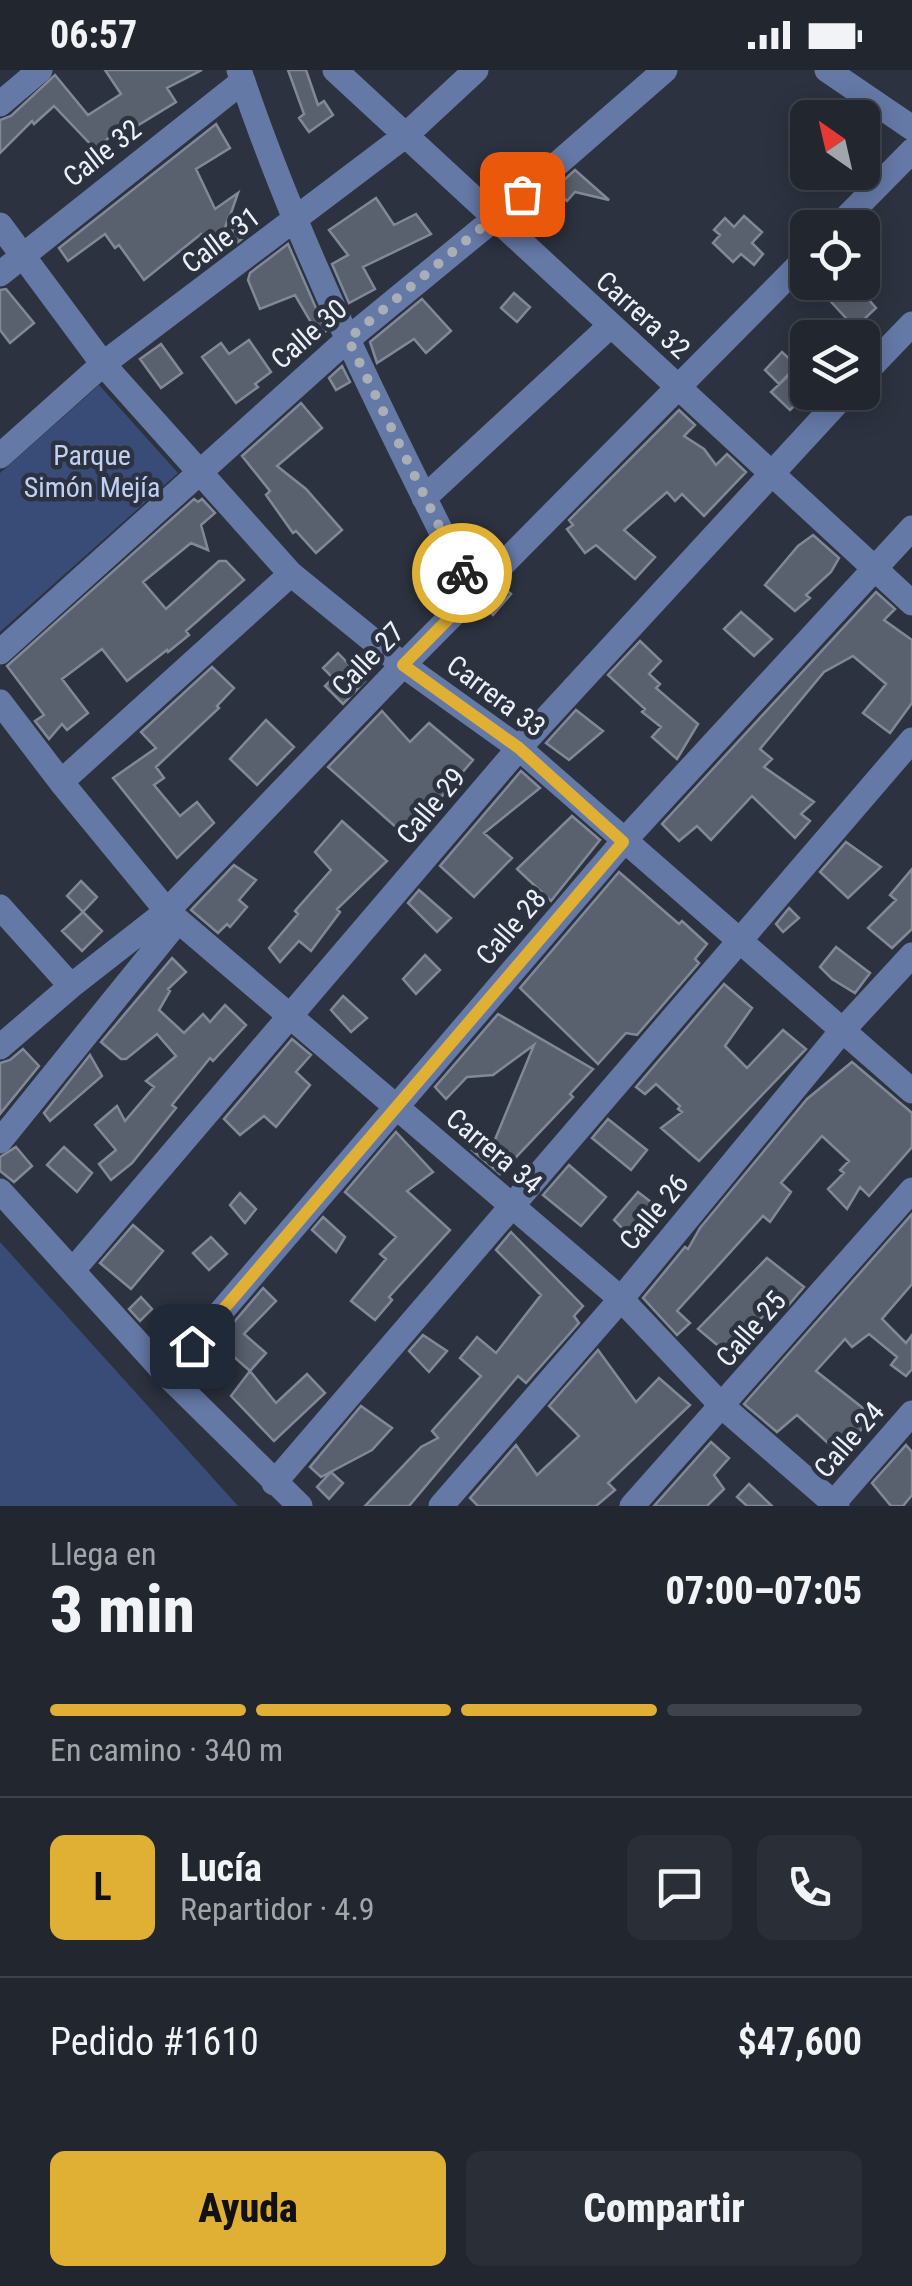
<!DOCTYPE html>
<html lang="es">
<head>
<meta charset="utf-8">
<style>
	body { margin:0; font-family:"Roboto Condensed",sans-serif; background:#292e37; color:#f1f3f6; height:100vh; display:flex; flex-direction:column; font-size:38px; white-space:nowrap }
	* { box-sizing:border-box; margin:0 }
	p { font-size:32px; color:#a2a5aa }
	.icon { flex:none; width:55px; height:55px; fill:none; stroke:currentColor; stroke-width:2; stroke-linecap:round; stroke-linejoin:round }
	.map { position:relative; height:1436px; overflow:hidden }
	.side { display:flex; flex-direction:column; background:#21262f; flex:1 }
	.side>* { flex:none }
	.needle { width:65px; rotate:326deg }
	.fabs { position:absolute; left:790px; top:30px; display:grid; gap:20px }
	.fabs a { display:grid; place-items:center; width:90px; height:90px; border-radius:15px; background:#21262f; box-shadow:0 5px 25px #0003,0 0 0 2px #3e434b; font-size:50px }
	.pin { position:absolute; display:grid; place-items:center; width:85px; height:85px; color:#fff; margin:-42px; border-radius:20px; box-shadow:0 5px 15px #0006 }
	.courier { position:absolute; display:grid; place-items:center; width:100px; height:100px; margin:-50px; border:8px solid #e0b034; border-radius:50%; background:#fff; color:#222; box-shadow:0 2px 12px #0007 }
	.overview em { font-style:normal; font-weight:800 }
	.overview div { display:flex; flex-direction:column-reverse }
	.overview { display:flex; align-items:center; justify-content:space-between; height:170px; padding:0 50px }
	h1 { font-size:65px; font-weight:800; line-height:75px }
	.bar { display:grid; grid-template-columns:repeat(4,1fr); gap:15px 10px; align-content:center; height:120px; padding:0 50px }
	.bar i { height:12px; border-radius:8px; background:#3e434b }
	.bar .current { background:#e0b034 }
	.bar p { grid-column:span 4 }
	.line { display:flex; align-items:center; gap:25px; padding:0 50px; border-top:2px solid #3e434b }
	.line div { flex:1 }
	.round { display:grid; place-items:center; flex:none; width:105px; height:105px; border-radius:15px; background:#292e37 }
	.primary-button { display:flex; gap:20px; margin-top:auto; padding:20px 50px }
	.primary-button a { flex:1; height:115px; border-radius:15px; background:#e0b034; color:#111; font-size:40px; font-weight:800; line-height:115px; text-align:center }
	.primary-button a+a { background:#292e37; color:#f1f3f6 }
	.status { display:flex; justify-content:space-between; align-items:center; height:70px; padding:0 50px; background:#21262f; direction:ltr }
	.status svg { height:28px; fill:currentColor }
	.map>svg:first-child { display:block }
	.green { fill:#394b77 }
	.building { fill:#59606e; stroke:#818998; stroke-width:2.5 }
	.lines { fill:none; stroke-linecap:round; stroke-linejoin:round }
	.minor { stroke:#6579a7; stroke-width:25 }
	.done { stroke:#a9aeb7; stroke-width:10; stroke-dasharray:0 18 }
	.route { stroke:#e0b034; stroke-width:12 }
	.labels { text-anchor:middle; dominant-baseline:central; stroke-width:9; stroke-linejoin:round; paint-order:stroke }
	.street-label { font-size:28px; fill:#ecf0f8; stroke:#2c323f }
	.park-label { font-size:28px; fill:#c0d1f6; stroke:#2c323f }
</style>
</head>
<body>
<div class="status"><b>06:57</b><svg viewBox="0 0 49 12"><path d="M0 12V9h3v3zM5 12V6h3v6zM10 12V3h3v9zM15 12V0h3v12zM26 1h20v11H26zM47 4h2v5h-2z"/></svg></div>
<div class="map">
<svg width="912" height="1436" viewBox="0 0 912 1436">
	<rect width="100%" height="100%" fill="#2c323f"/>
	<path class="green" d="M99,315l79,88 -178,159v-159z
		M0,1172l238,264h-238z"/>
	<path class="building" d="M105,0h97l-35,18 9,14 -49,30 -5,-7 -26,25 -42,-44 -20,18 -2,-3 -32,32v-33l11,-4 44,-41 33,40 33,-21z
		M288,0h18l12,35 6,-4 9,14 -24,17 -10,-14 5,-4z
		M216,54l14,24 -34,21 19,40 23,-16 -8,23 3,-2 15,20 -10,8 -10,-23 -7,21 -10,7 -10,-13 -57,46 -25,-35 -4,3 -10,-14 -37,27 -9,-13z
		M575,100l34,30 -34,-8 -8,9 -13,-12z
		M376,128l18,27 22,-11 15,20 -68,33 12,22 -26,14 -17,-39 16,-9 -19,-25z
		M744,146l18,16 -10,11 11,11 -9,11 -13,-11 -8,8 -20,-19 7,-8 -6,-5 11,-12 9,9z
		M288,174l38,87 -7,5 -24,-41 -35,14 -12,-29 2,-7z
		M813,212h40l23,26 -21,20z
		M6,219l28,34 -24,20 -10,-13v-40z
		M514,223l16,14 -13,15 -16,-14z
		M422,229l29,32 -25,22 -12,-14 -37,24 -7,-21z
		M249,270l22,32 -16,12 3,3 -22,16 -34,-46 19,-14 8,11z
		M161,274l21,29 -21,15 -21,-29z
		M782,282l15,14 -18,18 -14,-14z
		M342,296l8,16 -14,8 -7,-12z
		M789,305l18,18 -17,17 -19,-18z
		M301,333l21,25 -45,38 29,23 36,41 -26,23 -20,-22 -3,2 -27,-38 4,-4 -28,-35z
		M679,340l16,15 -11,11 20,13 12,16 11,-11 19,18 -42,44 -22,-22 -7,7 -8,-9 -43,38 31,27 -20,22 -39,-34 -11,8 -18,-24 6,-4 -4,-5z
		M194,429l4,3 4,-3 13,14 -14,12 7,25 -17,-7 -48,39 23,27 53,-48h7l18,19 -58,51 3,4 -21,17 -1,-2 -40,31 -25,-32 -40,30 26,34 -21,17 -5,-6 -13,15 -14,-18 9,-6 -37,-49z
		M813,465l26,23 -8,14 -25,23 4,3 -15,13 -30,-26 33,-39z
		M503,517l8,7 -18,21 -9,-8z
		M876,522l19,17 -11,11 28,20v63l-22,30 -27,-20 23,-29 -33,-28 -29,16 -64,77 12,10 -8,8 50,35 -13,12 9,7 -15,17 -43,-42 -41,44 -14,-14 -18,15 -17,-17z
		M741,542l31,27 -18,17 -30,-27z
		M640,571l21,20 -12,13 11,10 -4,4 42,36 -21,35 -25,-22 9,-10 -19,-15 3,-3 -37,-34z
		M338,583l27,28 -22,23 -18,-18 8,-8 -10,-10z
		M212,597l22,21 -17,18 2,2 -63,59 8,11 -10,7 26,31 17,-14 17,21 -37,35 -64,-80 43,-30 -15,-16z
		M576,640l27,21 -34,29 -23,-17z
		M382,641l28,31 19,-19 44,37 -66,77 -79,-70z
		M266,650l28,27 -37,38 -27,-26z
		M521,701l19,17 -56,45 28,25 -38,39 -34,-31z
		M572,746l28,24 -49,61 -34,-32z
		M342,751l45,40 -50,48 3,3 -29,39 -12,-10 -19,21 -11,-14 29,-34 -3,-3 36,-41 -16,-18z
		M846,772l35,25 -33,31 -28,-26z
		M234,795l22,15 -17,20 8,7 -17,20 -3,-3 -9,9 -27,-23z
		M912,799v60l-20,19 -24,-20 28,-28 -6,-5z
		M619,802l60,52 3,-3 25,23 -12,15 4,4 -62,72 -11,-2 -28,31 -78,-76z
		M81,811l16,16 -14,15 -16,-16z
		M419,820l32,28 -14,14 -29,-29z
		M789,838l10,10 -16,14 -7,-8z
		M83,842l19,19 -20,20 -20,-20z
		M836,877l34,26 -15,20 -23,-14 -12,-12z
		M425,885l15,15 -24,24 -13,-15z
		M172,888l14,14 -18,17 2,2 -11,19 25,23 19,-19 7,8 15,-17 21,20 -33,36 -3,-3 -38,47 4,3 -44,55 -21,17 -12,-16 17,-14 -21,-25 22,-19 8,15 29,-34 -8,-6 30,-25 -19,-22 -31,25h-5l-20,-17z
		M724,914l28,24 -27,38 22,22 36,-38 23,19 -107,112 -38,-33 21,-16 -4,-3 2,-3 -24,-22 -11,10 -9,-7z
		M343,926l24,22 -16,14 -20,-22z
		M498,944l95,55 -23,25 3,3 -73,77 -28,-24 13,-17 9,9 40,-97 -41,30 -26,2 -21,22 -11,-12z
		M292,969l19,16 -15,17 14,13 -34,42 -12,-11 -24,19 -16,-16z
		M23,979l16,17 -39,48v-51l10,-3z
		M90,985l12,21 -52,45 -6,-8z
		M852,992l60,51v34l-43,49 -9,-9 -13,22 -19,-20 16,-16 -4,-3 9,-9 -27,-25 -41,47 10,9 -21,30 -7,-6 -86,95 13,12 -13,12 -34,-37 42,-51 3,2 12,-21 107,-129z
		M608,1049l39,31 -16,20 -39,-32z
		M396,1062l37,40 -26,19 43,39 -61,67 3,3 -17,20 -24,-19 35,-42 -6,-5 16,-17 -51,-45z
		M16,1077l16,19 -18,16 -14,-11v-14z
		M64,1077l28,26 -15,19 -30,-27z
		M569,1095l37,32 -25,29 -38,-31z
		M638,1122l26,20 -27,31 -23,-23z
		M240,1123l16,16 -11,14 -15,-18z
		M912,1144v70l-30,35 24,24 6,-8v34l-6,7 -15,-11 6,-8 -28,-23 -17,13 -7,-8 -29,32 57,45 -33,38 -43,-39 -20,17 -33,-28z
		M323,1147l22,20 -9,15 -24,-22z
		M133,1155l30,26 -32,38 -31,-26z
		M511,1162l72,74 -9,10 5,7 -53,60 -8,-7 -109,130h-44l56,-59 17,-9 -6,-7 49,-55 -21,-18 17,-21 19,16 45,-58 -45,-45z
		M211,1167l16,17 -18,16 -16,-17z
		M767,1188l37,29 -17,20 -8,-8 -51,55 -30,-25z
		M263,1218l13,13 -32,33 22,19 -16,18 -33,-29z
		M141,1227l11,12 -12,12 -11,-12z
		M423,1265l24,16 -18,21 -20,-21z
		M598,1280l38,52 23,-24 31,27 -82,78 7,7 -19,16h-118l-8,-8 46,-53 21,30 42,-39 -30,-30z
		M250,1301l26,32 31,-29 18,19 -51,48 -43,-45z
		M361,1336l31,22 -20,22 -51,27 -11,-10z
		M711,1372l18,16 -15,17 10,14 -17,17h-53z
		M906,1375l6,7v43l-9,11h-12l-19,-23z
		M331,1402l12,11 -14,16 -12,-12z
		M749,1414l23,22h-25l-10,-9z"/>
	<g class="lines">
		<path class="minor" d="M239,0c61,182 148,354 234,525
			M335,0l577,533
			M827,0l85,58
			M0,34l40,-34
			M0,155l103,139 188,210 112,91 116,83 393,343
			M836,158l76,-77
			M0,204l243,-193
			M862,306l50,-52
			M0,386l103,-92 303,-229 70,-65
			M424,428l186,-172
			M0,582l348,-313 146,-120 171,-149
			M0,632l61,80 106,129 454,388 102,108 114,99
			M61,712l230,-208
			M0,837l71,79
			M0,977l71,-61 96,-75 236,-246 405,-409
			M0,1071l178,-220
			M0,1121l167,184 133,131
			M73,1200l446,-522 328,-356
			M167,1305l456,-533 289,-314
			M274,1413l638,-743
			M441,1436l180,-207 220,-267 71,-77
			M632,1436l280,-316
			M831,1436l81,-93"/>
	</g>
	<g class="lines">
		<path class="done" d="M462,503l-114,-234 174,-145"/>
		<path class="route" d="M192,1276l431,-504 -104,-94 -116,-83 69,-70 -10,-22"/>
	</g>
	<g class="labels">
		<g class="street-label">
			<text transform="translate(102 83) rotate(-38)">Calle 32</text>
			<text transform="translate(221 170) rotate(-37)">Calle 31</text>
			<text transform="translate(643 245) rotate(42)">Carrera 32</text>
			<text transform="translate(309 264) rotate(-41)">Calle 30</text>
			<text transform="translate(368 589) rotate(-46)">Calle 27</text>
			<text transform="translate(496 626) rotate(37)">Carrera 33</text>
			<text transform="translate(431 736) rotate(-50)">Calle 29</text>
			<text transform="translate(511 857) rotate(-49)">Calle 28</text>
			<text transform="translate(494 1081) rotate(40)">Carrera 34</text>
			<text transform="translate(654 1142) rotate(-50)">Calle 26</text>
			<text transform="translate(751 1259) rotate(-49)">Calle 25</text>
			<text transform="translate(849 1370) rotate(-49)">Calle 24</text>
		</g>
		<g class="park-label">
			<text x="92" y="385">Parque<tspan x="92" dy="32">Simón Mejía</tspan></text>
		</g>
	</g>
</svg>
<div class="fabs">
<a><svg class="needle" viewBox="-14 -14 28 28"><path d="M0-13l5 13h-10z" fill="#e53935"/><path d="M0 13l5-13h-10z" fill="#a2a5aa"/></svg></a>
<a><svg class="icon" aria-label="locate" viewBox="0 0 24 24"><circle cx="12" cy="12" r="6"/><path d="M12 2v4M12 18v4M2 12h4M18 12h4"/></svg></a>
<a><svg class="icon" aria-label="layers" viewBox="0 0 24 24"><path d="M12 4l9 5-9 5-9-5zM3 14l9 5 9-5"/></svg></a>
</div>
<div class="pin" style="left:522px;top:124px;background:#ea580c"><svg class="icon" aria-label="bag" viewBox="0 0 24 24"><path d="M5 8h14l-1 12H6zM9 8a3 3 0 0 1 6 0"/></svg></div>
<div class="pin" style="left:192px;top:1276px;background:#1f2937"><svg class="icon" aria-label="home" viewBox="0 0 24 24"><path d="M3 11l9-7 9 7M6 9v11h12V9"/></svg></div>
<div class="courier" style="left:462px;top:503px"><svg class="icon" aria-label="bike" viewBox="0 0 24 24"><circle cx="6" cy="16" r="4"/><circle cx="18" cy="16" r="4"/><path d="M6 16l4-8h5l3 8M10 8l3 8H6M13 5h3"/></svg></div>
</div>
<section class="side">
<div class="overview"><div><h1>3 min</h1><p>Llega en</p></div><em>07:00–07:05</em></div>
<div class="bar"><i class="current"></i><i class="current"></i><i class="current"></i><i></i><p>En camino · 340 m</p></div>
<div class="line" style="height:180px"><b class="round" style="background:#e0b034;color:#111">L</b><div><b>Lucía</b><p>Repartidor · 4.9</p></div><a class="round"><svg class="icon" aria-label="chat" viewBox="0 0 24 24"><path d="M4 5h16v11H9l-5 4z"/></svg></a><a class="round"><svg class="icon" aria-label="phone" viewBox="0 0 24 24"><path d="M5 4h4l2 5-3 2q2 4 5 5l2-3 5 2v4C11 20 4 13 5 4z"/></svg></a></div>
<div class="line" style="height:130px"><div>Pedido #1610</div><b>$47,600</b></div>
<div class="primary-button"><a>Ayuda</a><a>Compartir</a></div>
</section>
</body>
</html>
